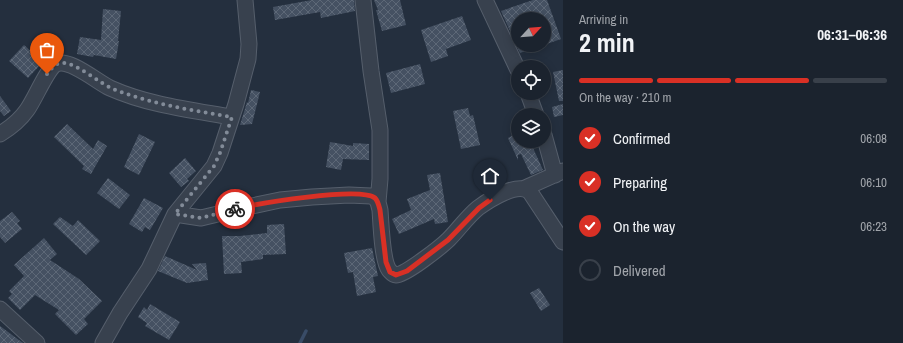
<!DOCTYPE html>
<html lang="en">
<head>
<meta charset="utf-8">
<style>
	body { margin:0; font-family:"Archivo Narrow",sans-serif; background:#282f3a; color:#f1f3f6; height:100vh; display:flex; flex-direction:column; font-size:15px; white-space:nowrap }
	* { box-sizing:border-box; margin:0 }
	p { font-size:13px; color:#a0a4aa }
	.icon { flex:none; width:22px; height:22px; fill:none; stroke:currentColor; stroke-width:2; stroke-linecap:round; stroke-linejoin:round }
	.map { position:relative; flex:1; overflow:hidden }
	.sheet { display:flex; flex-direction:column; background:#1b232e; width:340px }
	.sheet>* { flex:none }
	.needle { width:26px; rotate:64deg }
	.tools { position:absolute; left:511px; top:12px; display:grid; gap:8px }
	.tools a { display:grid; place-items:center; width:40px; height:40px; border-radius:50%; background:#1b232e; box-shadow:0 2px 10px #0003,0 0 0 1px #39404a; font-size:20px }
	.pin { position:absolute; display:grid; place-items:center; width:34px; height:34px; color:#fff; margin:-41px -17px; border-radius:50% 50% 50% 0; rotate:-45deg; box-shadow:0 0 4px #0007 }
	.pin .icon { rotate:45deg }
	.courier { position:absolute; display:grid; place-items:center; width:40px; height:40px; margin:-20px; border:3px solid #d93025; border-radius:50%; background:#fff; color:#222; box-shadow:0 1px 5px #0007 }
	.headline em { font-style:normal; font-weight:700 }
	.headline div { display:flex; flex-direction:column-reverse }
	.headline { display:flex; align-items:center; justify-content:space-between; height:68px; padding:0 16px }
	h1 { font-size:26px; font-weight:700; line-height:30px }
	.bar { display:grid; grid-template-columns:repeat(4,1fr); gap:6px 4px; align-content:center; height:48px; padding:0 16px }
	.bar i { height:5px; border-radius:3px; background:#39404a }
	.bar .on { background:#d93025 }
	.bar p { grid-column:span 4 }
	ol { padding:0 16px; list-style:none }
	li { display:flex; align-items:center; gap:12px; height:44px }
	li p { margin-inline-start:auto }
	li .icon { padding:4px; border-radius:50%; background:#d93025; color:#fff; stroke-width:4 }
	li:last-child { color:#a0a4aa }
	li i { width:22px; height:22px; border:2px solid #39404a; border-radius:50% }
	main { display:flex; flex:1; min-height:0 }
	.map>svg:first-child { display:block }
	.lines { fill:none; stroke-linecap:round; stroke-linejoin:round }
	.stream { stroke:#394c67; stroke-width:3.5 }
	.building { fill:url(#building-cross-hatch) }
	.minor-casing { stroke:#565f6c; stroke-width:17 }
	.minor { stroke:#38414e; stroke-width:15 }
	.done { stroke:#828b98; stroke-width:4; stroke-dasharray:0 7.2 }
	.route { stroke:#d93025; stroke-width:5 }
</style>
</head>
<body>
<main>
<div class="map">
<svg width="563" height="343" viewBox="0 0 563 343">
	<defs>
		<pattern id="building-cross-hatch" width="8" height="8" patternUnits="userSpaceOnUse"><rect width="8" height="8" fill="#455162"/><path d="M0 0l8 8M0 8l8-8" fill="none" stroke="#5d6877"/></pattern>
	</defs>
	<rect width="100%" height="100%" fill="#242f3e"/>
	<g class="lines">
		<path class="stream" d="M300,343l6,-12"/>
	</g>
	<path class="building" d="M312,0h42l1,11 -34,7 -1,-6 -45,8 -2,-13z
		M374,0h26l6,25 -24,6 -6,-21h2z
		M533,0h14l14,39 -17,6v-26h-26v26h21l1,1 -20,7 -19,-42z
		M103,9l18,2 -3,30h1l-3,18 -22,-4 -1,2 -16,-3 3,-17 21,3z
		M462,16l9,24 -25,9 2,7 -17,6 -10,-32z
		M24,45l19,17 -15,16 -19,-17z
		M420,64l5,20 -34,9 -5,-20z
		M563,70v31h-4l-6,-29z
		M251,90l9,2 -8,32 -12,1 7,-23 1,1z
		M0,96l11,15 -7,5 -4,-5z
		M563,104v11l-9,2 -2,-10z
		M468,108l2,8 3,-1 7,30 -19,4 -8,-38z
		M67,124l26,25 5,-9 9,6 -16,28 -9,-5 2,-3 -30,-29z
		M139,134l16,8 -16,33 -15,-8z
		M515,134l3,7h18l2,5 -5,2 10,22 -12,5 -10,-21 -3,1v5l-10,-22z
		M330,142l23,4v-3l16,1v16l-26,-1 -2,11 -15,-3z
		M185,158l11,13 -9,8 2,2 -8,6 -12,-14z
		M440,173l8,49 -13,2 -1,-5 -35,15 -7,-15 19,-9 -4,-11 23,-9 -3,-15z
		M108,178l22,17 -11,14 -22,-16z
		M144,198l19,10 -13,22 -5,-3 -3,5 -13,-8z
		M12,212l8,9 -3,2 5,6 -17,14 -5,-6v-16z
		M60,217l13,9 5,-6 22,21 -14,14 -33,-31z
		M284,224l2,30 -23,1v4l-22,3 1,11 -18,1 -2,-38h18l27,-3v-8z
		M44,238l13,16 -7,6 29,19 23,22 -18,18 4,5 -12,11 -21,-21 4,-4 -24,-15 -15,15 -12,-12 4,-4 -3,-3 15,-15 -10,-11z
		M372,248l6,28 -5,1 3,15 -19,4 -4,-24 -5,1 -4,-20z
		M165,256l32,14 -5,-6 14,-1 2,17 -21,3 -29,-12z
		M539,288l11,17 -9,6 -11,-18z
		M150,304l30,18 -11,18 -24,-14 2,-3 -9,-6 6,-10 3,3z
		M0,326l23,17h-23z"/>
	<g class="lines">
		<defs>
			<path id="minor" d="M363,0l8,71 9,59v49l-2,23
				M485,0l33,70
				M528,93l8,22
				M0,134c10,-6 20,-14 27,-24 8,-11 20,-41 29,-46 14,-6 41,18 54,24 38,17 81,22 121,29
				M544,135l11,40
				M525,188l38,-17
				M175,214l26,4 46,-11 33,-7 32,-3 37,-2 22,1 4,2 3,4 2,8c1,13 2,50 9,60 2,2 4,5 7,5 8,1 46,-29 53,-36 10,-10 18,-22 29,-31 11,-8 40,-27 52,-16l33,50
				M0,309l37,34
				M103,343l17,-30 29,-44 26,-55 39,-48 6,-13 16,-49 12,-45 1,-15 -4,-44"/>
		</defs>
		<use href="#minor" class="minor-casing"/>
		<use href="#minor" class="minor"/>
	</g>
	<g class="lines">
		<path class="done" d="M47,74c5,-6 9,-12 17,-11 14,1 35,20 49,26 38,15 78,21 119,28l-12,36 -6,13 -39,48 26,4 34,-9"/>
		<path class="route" d="M235,209c21,-5 125,-23 140,-11 3,3 4,8 5,12l6,52 4,10 6,3 11,-4 41,-31 31,-32 11,-8"/>
	</g>
</svg>
<div class="tools">
<a><svg class="needle" viewBox="-14 -14 28 28"><path d="M0-13l5 13h-10z" fill="#e53935"/><path d="M0 13l5-13h-10z" fill="#a0a4aa"/></svg></a>
<a><svg class="icon" aria-label="locate" viewBox="0 0 24 24"><circle cx="12" cy="12" r="6"/><path d="M12 2v4M12 18v4M2 12h4M18 12h4"/></svg></a>
<a><svg class="icon" aria-label="layers" viewBox="0 0 24 24"><path d="M12 4l9 5-9 5-9-5zM3 14l9 5 9-5"/></svg></a>
</div>
<div class="pin" style="left:47px;top:74px;background:#ea580c"><svg class="icon" aria-label="bag" viewBox="0 0 24 24"><path d="M5 8h14l-1 12H6zM9 8a3 3 0 0 1 6 0"/></svg></div>
<div class="pin" style="left:490px;top:200px;background:#1f2937"><svg class="icon" aria-label="home" viewBox="0 0 24 24"><path d="M3 11l9-7 9 7M6 9v11h12V9"/></svg></div>
<div class="courier" style="left:235px;top:209px"><svg class="icon" aria-label="bike" viewBox="0 0 24 24"><circle cx="6" cy="16" r="4"/><circle cx="18" cy="16" r="4"/><path d="M6 16l4-8h5l3 8M10 8l3 8H6M13 5h3"/></svg></div>
</div>
<section class="sheet">
<div class="headline"><div><h1>2 min</h1><p>Arriving in</p></div><em>06:31–06:36</em></div>
<div class="bar"><i class="on"></i><i class="on"></i><i class="on"></i><i></i><p>On the way · 210 m</p></div>
<ol>
<li><svg class="icon" aria-label="check" viewBox="0 0 24 24"><path d="M5 12l5 5 9-10"/></svg>Confirmed<p>06:08</p></li>
<li><svg class="icon" aria-label="check" viewBox="0 0 24 24"><path d="M5 12l5 5 9-10"/></svg>Preparing<p>06:10</p></li>
<li><svg class="icon" aria-label="check" viewBox="0 0 24 24"><path d="M5 12l5 5 9-10"/></svg>On the way<p>06:23</p></li>
<li><i></i>Delivered</li>
</ol>
</section>
</main>
</body>
</html>
